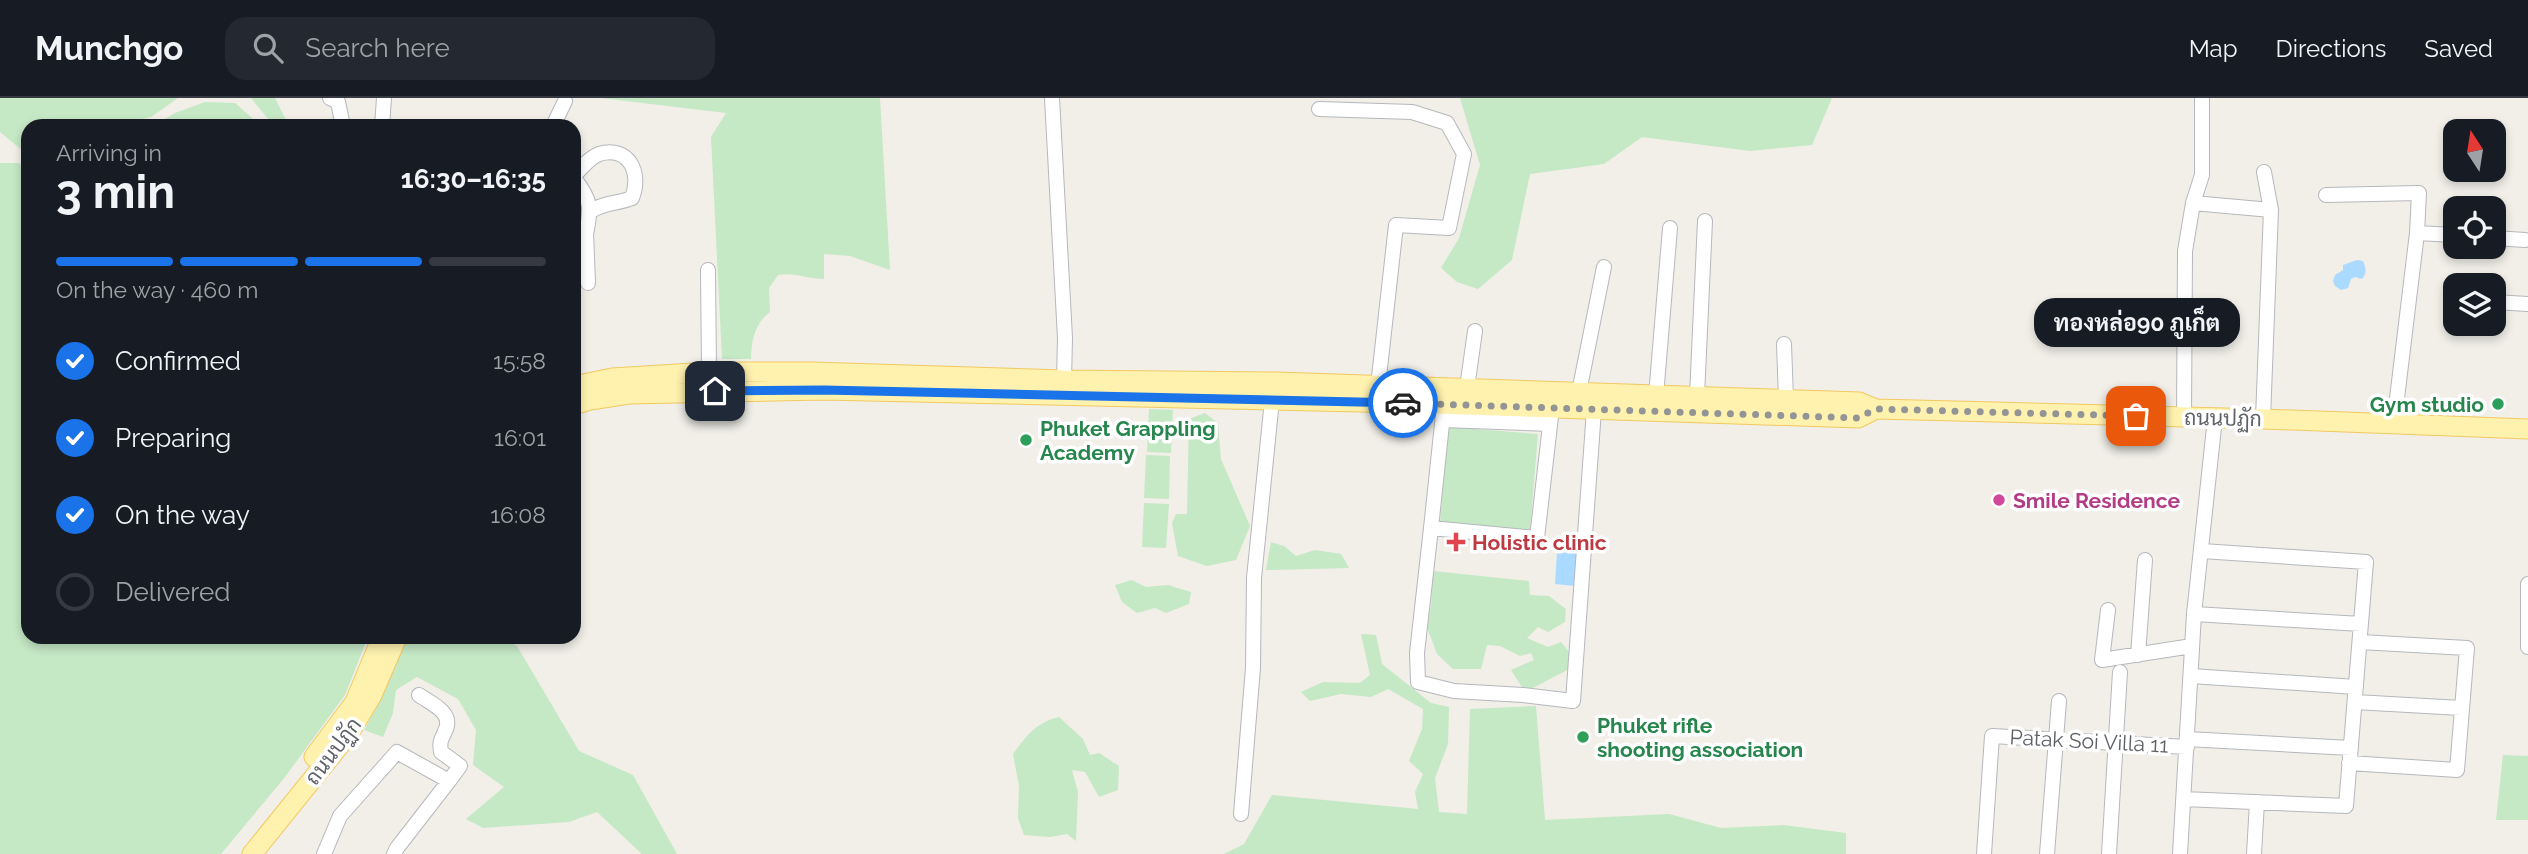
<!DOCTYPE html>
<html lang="en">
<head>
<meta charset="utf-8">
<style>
	body { margin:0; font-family:Raleway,Sarabun,sans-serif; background:#242831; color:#f1f3f6; height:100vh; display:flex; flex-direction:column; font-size:26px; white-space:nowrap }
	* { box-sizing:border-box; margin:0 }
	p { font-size:23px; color:#9ea1a6 }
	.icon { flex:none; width:38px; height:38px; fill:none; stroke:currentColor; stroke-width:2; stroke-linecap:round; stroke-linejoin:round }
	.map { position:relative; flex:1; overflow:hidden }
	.panel { position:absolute; left:21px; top:21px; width:560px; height:525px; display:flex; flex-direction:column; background:#171b24; border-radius:21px; box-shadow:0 4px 10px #0003 }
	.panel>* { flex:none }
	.needle { width:46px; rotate:348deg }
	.fabs { position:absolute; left:2443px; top:21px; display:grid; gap:14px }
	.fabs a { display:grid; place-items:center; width:63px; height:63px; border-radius:14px; background:#171b24; box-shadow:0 4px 10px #0003; font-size:35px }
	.pin { position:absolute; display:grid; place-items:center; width:60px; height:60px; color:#fff; margin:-30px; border-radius:14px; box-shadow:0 4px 10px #0006 }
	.courier { position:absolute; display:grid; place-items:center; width:70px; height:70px; margin:-35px; border:5px solid #1a73e8; border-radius:50%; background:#fff; color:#222; box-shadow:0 2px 9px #0007 }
	.bubble { position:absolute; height:49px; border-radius:21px; background:#171b24; box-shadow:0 4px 10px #0003; font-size:23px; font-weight:700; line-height:49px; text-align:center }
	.head em { font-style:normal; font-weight:700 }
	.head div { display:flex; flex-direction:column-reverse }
	.head { display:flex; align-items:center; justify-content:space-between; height:119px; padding:0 35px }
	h1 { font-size:46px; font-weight:700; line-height:52px }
	.bar { display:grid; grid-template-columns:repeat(4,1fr); gap:10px 7px; align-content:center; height:84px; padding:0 35px }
	.bar i { height:9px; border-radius:5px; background:#363941 }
	.bar .on { background:#1a73e8 }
	.bar p { grid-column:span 4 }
	ol { padding:0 35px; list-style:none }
	li { display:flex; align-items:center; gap:21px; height:77px }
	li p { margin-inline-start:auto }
	li .icon { padding:7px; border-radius:50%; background:#1a73e8; color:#fff; stroke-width:4 }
	li:last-child { color:#9ea1a6 }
	li i { width:38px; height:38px; border:4px solid #363941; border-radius:50% }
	header { display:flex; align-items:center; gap:42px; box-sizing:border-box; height:98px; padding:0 35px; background:#171b24; border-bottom:2px solid #363941 }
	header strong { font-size:33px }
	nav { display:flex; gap:38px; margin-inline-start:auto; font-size:24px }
	.search { width:490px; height:63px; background:#242831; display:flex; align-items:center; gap:18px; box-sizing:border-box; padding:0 24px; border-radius:21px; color:#9ea1a6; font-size:26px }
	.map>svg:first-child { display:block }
	.green { fill:#c5e8c5 }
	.water { fill:#aadaff }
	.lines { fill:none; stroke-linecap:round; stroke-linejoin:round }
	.minor-casing { stroke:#b5b8bc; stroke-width:16 }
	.major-casing { stroke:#f2c960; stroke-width:21 }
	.minor { stroke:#fff; stroke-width:14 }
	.major { stroke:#fff2af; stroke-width:19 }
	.done { stroke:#929495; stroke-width:7; stroke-dasharray:0 12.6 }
	.route { stroke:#1a73e8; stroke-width:9 }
	.leisure-dot { fill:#2e9e5b; stroke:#fff; stroke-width:2.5 }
	.hotel-dot { fill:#d1479c; stroke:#fff; stroke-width:2.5 }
	.health-dot { fill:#e0444e; stroke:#fff; stroke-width:2.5 }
	.labels { text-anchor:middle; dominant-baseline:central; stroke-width:7; stroke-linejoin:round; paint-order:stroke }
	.leisure-label { font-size:21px; font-weight:bold; fill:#27864d; stroke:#fff; text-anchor:start }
	.street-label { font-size:21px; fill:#5f6368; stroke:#fff }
	.hotel-label { font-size:21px; font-weight:bold; fill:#b23c85; stroke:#fff; text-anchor:start }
	.health-label { font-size:21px; font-weight:bold; fill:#be3a42; stroke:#fff; text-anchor:start }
</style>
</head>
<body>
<header>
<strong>Munchgo</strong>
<div class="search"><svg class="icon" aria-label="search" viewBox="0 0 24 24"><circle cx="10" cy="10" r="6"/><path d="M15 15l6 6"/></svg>Search here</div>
<nav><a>Map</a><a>Directions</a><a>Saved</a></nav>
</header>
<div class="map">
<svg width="2528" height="756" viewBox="0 0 2528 756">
	<rect width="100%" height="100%" fill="#f1efe8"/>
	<path class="green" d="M0,0h178l-27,19 -39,9h-84v29l-28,-23z
		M251,0h24l14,28h-15z
		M601,0h279l10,172 -40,-14 -26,-2v25c-17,0 -29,-7 -46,-4l-9,13 1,24c-15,11 -19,29 -19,47h-29l-11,-222 15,-24z
		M1460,0h372l-20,47 -62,6 -108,-14 -38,27 -74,10 -18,86 -34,29 -21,-7 -16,-14 18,-30 21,-73z
		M205,4l30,1 26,23h-108l22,-13z
		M0,65h19l9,9v465h340l-23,58 -60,82 -64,77h-221z
		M1149,311l24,1 -2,43 -24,-1z
		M1205,315l13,10 3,36 29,67 -14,34 -29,6 -29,-10 -6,-33 4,-9h11l2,-95z
		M1448,329l90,7 -8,96 -90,-7z
		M1146,357l24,1 -1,43 -25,-1z
		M1144,405l25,1 -3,44 -24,-1z
		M1271,444l13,4 12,10 19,-6 26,4 8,14 -83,2z
		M1433,473l96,10 1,14 19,1 17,13 -1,13 -17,10 -10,-5 -11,11 21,9 13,-5 10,12v14l-46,24 -14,-22 23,-10 -3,-7 -11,3 -20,-10 -13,-1 -6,24h-28l-16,-15 -10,-27 4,-21z
		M1132,482l14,7 22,-2 23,7 -2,12 -23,9 -11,-5 -18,5 -15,-11 -7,-17z
		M1361,536l15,1 6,29 49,39 18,4 -1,37 -13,34 4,34 28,2 3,-105 66,-3 9,114 124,-6 52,14 62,-3 63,8v21h-622l20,-10 28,-49 146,14 -3,-17 8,-18 -14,-13 13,-32 1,-20 -35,-20 -17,8 -30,-3 -31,7 -9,-9 22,-10 37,1 10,-8z
		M405,539h95l17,9 62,105 54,24 44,79h-35l-45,-42 -28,10 -86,6 -17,-9 38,-32 -31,-22 3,-35 -18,-31 -41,-22 -21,13 -3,23 -10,24 -19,-7 15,-27z
		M1059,619l24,22 7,16 9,-2 20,13 -1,24 -19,7 -14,-25 -13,-2 6,22 -2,49 -9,-7 -17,3 -26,-2 -6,-17 1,-32 -6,-32c13,-18 24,-32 46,-37z
		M2503,657l25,1v64h-32z"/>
	<path class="water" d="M2357,162l6,1c3,7 4,12 -1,18l-7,-2 -4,2 -3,9 -7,2 -6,-4 -2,-5 2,-6 8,-5v-5z
		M1557,454l20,1 -2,33 -20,-2z"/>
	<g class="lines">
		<defs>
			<path id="minor" d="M330,0l8,4 5,24
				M1052,0l13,240 -1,42
				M1319,11l93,3 35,11 17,31 -15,74 -53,-3 -18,161
				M382,28l2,-28
				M553,28l12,-25
				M574,78c7,-8 15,-18 25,-22 30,-9 43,19 33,44 -15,6 -27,4 -41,13
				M574,80c18,23 17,29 12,57
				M2326,97l93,-2 -2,40 -23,190
				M2193,105l78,7
				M574,131l12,3 2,51
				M2417,135l38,2
				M2494,140l31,2
				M708,172l1,102
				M2494,204l34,2
				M1784,246l2,55
				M1467,290l8,-57
				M1579,294l25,-125
				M1656,298l14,-168
				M1697,298l8,-175
				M1552,310l-15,130 -106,-10 -14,125 1,29 36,9 69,4 50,6 21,-291
				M2184,319l1,-166 8,-48 9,-28v-77
				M2263,321l8,-209 -7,-38
				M1443,322l107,4
				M1431,430l13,-123
				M2528,486v63
				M2108,512l-6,50 90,-14
				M2194,516l167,10
				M2138,557l7,-95
				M2191,578l165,11
				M419,597c11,8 34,17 27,34 -4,10 -7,11 -5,23l19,14 -11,15
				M2355,604l106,6
				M2187,641l164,9
				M2349,665l108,7 10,-122 -107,-6
				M2184,701l162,7 20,-244 -164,-11
				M1241,716l12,-146 1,-90 18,-178
				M324,756l16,-38 57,-64 52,29 -52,67 -3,6
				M1984,756l8,-118 195,11
				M2047,756l12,-153
				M2109,756l11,-182
				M2180,756l14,-240 21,-196
				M2254,756l3,-52"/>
			<path id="major" d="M574,288l38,-8 97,-6h103l252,8 213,2 582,20 17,7 387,10 265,10
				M574,307l16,-5 39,-6 194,-4 582,13 453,15 18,-9
				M314,659l41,-55 27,-65
				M252,756l96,-119 24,-40 25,-58"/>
		</defs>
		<use href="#minor" class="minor-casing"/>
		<use href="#major" class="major-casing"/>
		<use href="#minor" class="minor"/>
		<use href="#major" class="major"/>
	</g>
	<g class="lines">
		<path class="done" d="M1403,305l455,15 18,-9 260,7"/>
		<path class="route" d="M715,293l109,-1 579,13"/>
	</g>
	<g class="leisure-dot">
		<circle cx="2498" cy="306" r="7"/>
		<circle cx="1026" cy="342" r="7"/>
		<circle cx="1583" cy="639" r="7"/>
	</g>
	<circle class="hotel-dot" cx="1999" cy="402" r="7"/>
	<path class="health-dot" d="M1452.5 433.5h7v7h7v7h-7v7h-7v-7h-7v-7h7z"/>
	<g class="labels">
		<g class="leisure-label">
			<text x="2484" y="306" text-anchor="end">Gym studio</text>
			<text x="1040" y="330">Phuket Grappling<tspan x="1040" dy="24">Academy</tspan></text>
			<text x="1597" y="627">Phuket rifle<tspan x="1597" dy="24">shooting association</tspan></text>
		</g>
		<g class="street-label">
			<text transform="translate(2223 320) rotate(1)">ถนนปฏัก</text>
			<text transform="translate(2089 643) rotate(3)">Patak Soi Villa 11</text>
			<text transform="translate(333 653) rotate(-53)">ถนนปฏัก</text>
		</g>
		<g class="hotel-label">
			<text x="2013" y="402">Smile Residence</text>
		</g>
		<g class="health-label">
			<text x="1472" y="444">Holistic clinic</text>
		</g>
	</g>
</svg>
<div class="fabs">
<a><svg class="needle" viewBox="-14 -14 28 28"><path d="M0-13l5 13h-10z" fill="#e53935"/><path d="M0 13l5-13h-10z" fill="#9ea1a6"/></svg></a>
<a><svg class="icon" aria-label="locate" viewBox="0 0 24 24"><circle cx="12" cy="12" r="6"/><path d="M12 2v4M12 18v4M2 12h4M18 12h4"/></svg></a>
<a><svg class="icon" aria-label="layers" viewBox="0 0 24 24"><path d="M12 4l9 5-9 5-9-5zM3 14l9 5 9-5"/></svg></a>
</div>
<div class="pin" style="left:2136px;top:318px;background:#ea580c"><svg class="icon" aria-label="bag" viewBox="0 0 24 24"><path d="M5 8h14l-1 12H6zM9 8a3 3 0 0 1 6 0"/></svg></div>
<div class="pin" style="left:715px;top:293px;background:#1f2937"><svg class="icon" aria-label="home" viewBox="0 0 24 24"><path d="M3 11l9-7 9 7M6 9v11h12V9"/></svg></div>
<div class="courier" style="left:1403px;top:305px"><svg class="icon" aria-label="car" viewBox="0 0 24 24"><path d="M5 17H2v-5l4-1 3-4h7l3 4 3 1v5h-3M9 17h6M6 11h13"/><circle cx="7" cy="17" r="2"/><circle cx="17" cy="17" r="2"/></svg></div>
<div class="bubble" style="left:2034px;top:200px;width:206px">ทองหล่อ90 ภูเก็ต</div>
<section class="panel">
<div class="head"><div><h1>3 min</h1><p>Arriving in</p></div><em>16:30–16:35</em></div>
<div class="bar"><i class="on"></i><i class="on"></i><i class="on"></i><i></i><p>On the way · 460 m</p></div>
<ol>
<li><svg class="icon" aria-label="check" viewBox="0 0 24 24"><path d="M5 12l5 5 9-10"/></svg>Confirmed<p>15:58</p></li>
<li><svg class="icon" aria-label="check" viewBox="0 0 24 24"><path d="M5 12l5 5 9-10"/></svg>Preparing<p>16:01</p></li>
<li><svg class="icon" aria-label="check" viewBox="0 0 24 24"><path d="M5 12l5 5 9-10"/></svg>On the way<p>16:08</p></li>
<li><i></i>Delivered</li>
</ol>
</section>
</div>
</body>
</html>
